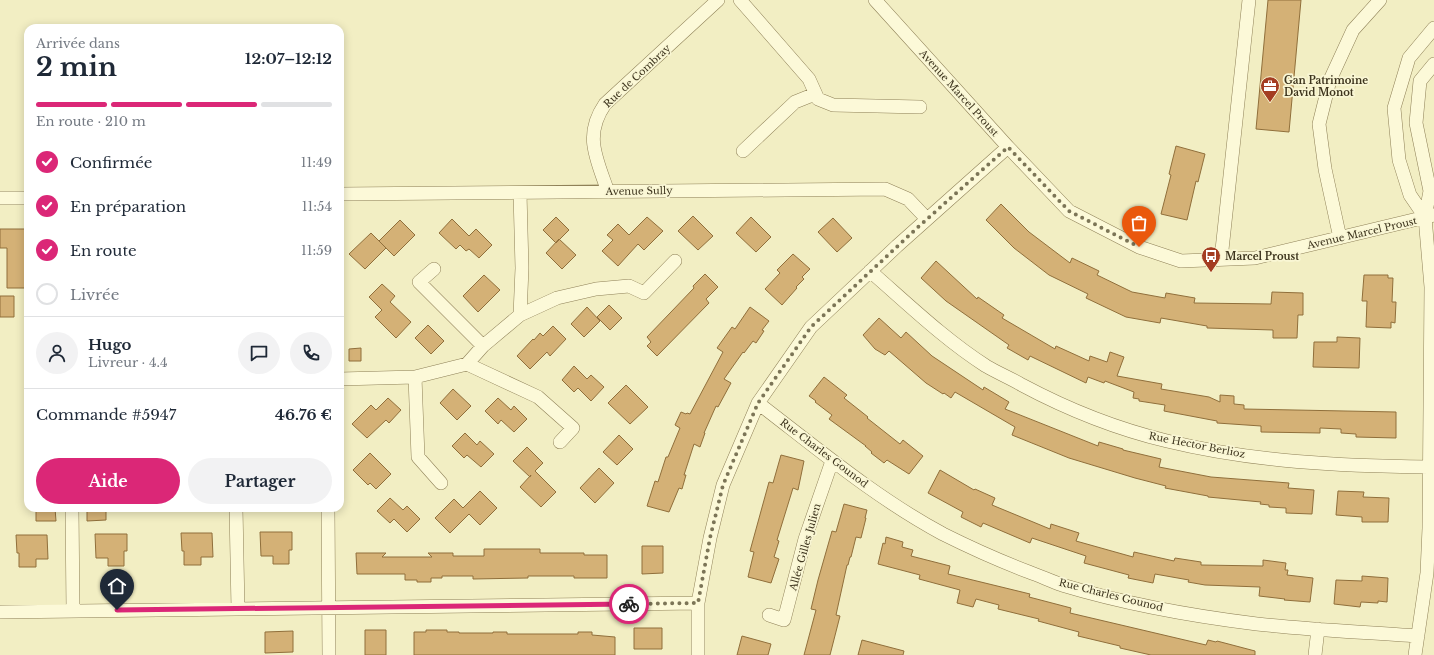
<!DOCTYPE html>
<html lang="fr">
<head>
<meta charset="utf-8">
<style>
	body { margin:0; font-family:"Libre Baskerville",serif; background:#f2f2f3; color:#1f2937; height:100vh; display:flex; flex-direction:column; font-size:15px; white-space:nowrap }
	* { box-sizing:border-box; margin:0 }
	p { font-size:13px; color:#747a83 }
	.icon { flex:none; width:22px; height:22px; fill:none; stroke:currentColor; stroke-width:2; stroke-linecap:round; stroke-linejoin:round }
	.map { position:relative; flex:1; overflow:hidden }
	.side { position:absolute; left:24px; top:24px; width:320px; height:488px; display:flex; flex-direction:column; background:#fff; border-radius:12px; box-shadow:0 2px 10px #0003 }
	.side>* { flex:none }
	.pin { position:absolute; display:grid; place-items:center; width:34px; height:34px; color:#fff; margin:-41px -17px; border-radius:50% 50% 50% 0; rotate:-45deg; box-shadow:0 0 4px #0007 }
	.pin .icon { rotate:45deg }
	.courier { position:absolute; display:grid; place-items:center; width:40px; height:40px; margin:-20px; border:3px solid #db2777; border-radius:50%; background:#fff; color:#222; box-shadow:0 1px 5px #0007 }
	.summary em { font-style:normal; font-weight:800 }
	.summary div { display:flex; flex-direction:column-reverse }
	.summary { display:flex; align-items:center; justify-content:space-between; height:68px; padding:0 12px }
	h1 { font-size:26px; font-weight:800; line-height:30px }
	.bar { display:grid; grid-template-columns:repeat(4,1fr); gap:6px 4px; align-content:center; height:48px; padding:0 12px }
	.bar i { height:5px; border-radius:3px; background:#e0e1e3 }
	.bar .on { background:#db2777 }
	.bar p { grid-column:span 4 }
	.line { display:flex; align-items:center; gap:10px; padding:0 12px; border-top:1px solid #e0e1e3 }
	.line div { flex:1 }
	.round { display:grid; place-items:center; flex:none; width:42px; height:42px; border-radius:21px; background:#f2f2f3 }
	ol { padding:0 12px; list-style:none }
	li { display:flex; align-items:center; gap:12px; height:44px }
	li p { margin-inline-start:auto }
	li .icon { padding:4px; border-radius:50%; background:#db2777; color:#fff; stroke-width:4 }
	li:last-child { color:#747a83 }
	li i { width:22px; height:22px; border:2px solid #e0e1e3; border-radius:50% }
	.cta { display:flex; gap:8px; margin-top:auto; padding:8px 12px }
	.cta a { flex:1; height:46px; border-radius:24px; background:#db2777; color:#fff; font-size:16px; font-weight:800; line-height:46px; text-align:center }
	.cta a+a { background:#f2f2f3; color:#1f2937 }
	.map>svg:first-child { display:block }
	.building { fill:#d4b176; stroke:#906f3b }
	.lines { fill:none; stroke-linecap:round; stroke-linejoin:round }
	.street-casing { stroke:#8f8158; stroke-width:14 }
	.street { stroke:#fcf9d8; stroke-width:13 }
	.done { stroke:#7c7557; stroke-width:4; stroke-dasharray:0 7.2 }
	.route { stroke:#db2777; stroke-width:5 }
	.labels { text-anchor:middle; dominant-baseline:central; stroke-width:3.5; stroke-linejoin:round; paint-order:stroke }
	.street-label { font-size:10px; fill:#3d341d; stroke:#f9f6d4 }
	.poi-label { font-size:10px; font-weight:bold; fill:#3d341d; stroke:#f9f6d4; text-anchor:start }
</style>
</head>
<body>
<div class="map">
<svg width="1434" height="655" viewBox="0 0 1434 655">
	<rect width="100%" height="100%" fill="#f2eec3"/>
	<path class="building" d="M1268,0h33l-12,132 -33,-3z
		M1176,146l29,8 -7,28 -2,-1 -9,39 -26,-6 10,-39 -2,-1z
		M1001,204l28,28 41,31 2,-5 27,13 -2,4 35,17 33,6 1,-5 29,5 -1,5 77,1 1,-12 31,1v22h-5l-1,23h-24v-8l-66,-2v-2l-46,-8 -1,5 -34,-6 -40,-19 2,-4 -39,-19 -35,-27 -28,-28z
		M693,216l20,20 -15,14 -20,-19z
		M556,217l13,13 -13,13 -13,-13z
		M647,217l16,14 -19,19 -6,-6 -20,22 -16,-15 11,-11 -6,-5 11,-11 11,11z
		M751,217l20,20 -15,15 -20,-19z
		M833,218l19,20 -15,14 -19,-20z
		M452,219l17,17 7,-7 16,16 -13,13 -10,-9 -3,2 -6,-6 -4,4 -17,-16z
		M400,220l15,15 -21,21 -15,-15z
		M0,229h28v19l-1,1v39h-20v-40h-7z
		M371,233l15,15 -21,21 -16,-15z
		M559,239l17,16 -14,14 -16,-16z
		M793,254l17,15 -8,8 2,2 -8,8 1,1 -15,17 -17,-16 15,-16 -3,-3z
		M936,261l41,38 1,-2 26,18 -2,3 53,31 1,-3 33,15 1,-5 17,6 3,-10 14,5 -7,19 45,8 -1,5 48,8 11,5v-7l14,1v8l10,1v4l152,3v26l-40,-1v-3l-15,-1v-4l-21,-1v5l-59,-1v-6l-44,-3v-2l-53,-10 1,-6 -26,-4v-2l-6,-1 1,-6 -29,-11 -1,2 -16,-6 -2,6 -56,-27 -2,4 -21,-12 2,-3 -63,-44 -25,-23z
		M705,274l13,13 -12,12 3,4 -52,53 -10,-10 4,-4 -4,-5 47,-49 -1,-2z
		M484,275l16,15 -22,22 -15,-16z
		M1364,275h24v3h5l-1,24h4l-1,21 -4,-1v6l-25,-1 1,-26h-5z
		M382,284l13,12 -5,6 21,20 -15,16 -21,-21 7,-7 -13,-13z
		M0,296h14v21h-14z
		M609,305l13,13 -12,12 -13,-13z
		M587,307l13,14 -16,16 -13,-13z
		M750,307l19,14 -7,9 2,1 -8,12 -3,-2 -9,12 -1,-1 -19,27 7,4 -13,24 -2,-1 -12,27h1l-5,14 -6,-3 -10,31h2l-4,14 -3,-1 -10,24 -22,-6 8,-25 3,1 8,-25h2l12,-29 -5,-3 6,-13 5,2 1,-1 3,1 33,-62 -6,-4 15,-21 3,2z
		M879,318l22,20 5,-6 26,24 51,34 1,-3 25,15 -4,7 93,37 1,-4 24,7v1l38,9 -2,8 52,10 78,6 -1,5 26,2 -2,24 -26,-1v-5l-17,-1v-2l-9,-1 1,-2 -53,-5v-1l-43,-8 1,-2 -31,-8 -66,-20 -57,-23 3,-8 -60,-35 -4,6 -7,-5 -1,1 -17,-11 -37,-32 -4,4 -10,-6 -12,-14z
		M428,325l16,16 -13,13 -16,-16z
		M553,326l13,13 -16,17 -3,-4 -17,17 -13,-13 16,-17 1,1 6,-7 3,3z
		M1337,337l23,1 -1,30 -46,-1 1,-25h23z
		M361,348v13h-12v-12z
		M574,366l13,13 4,-4 13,12 -13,14 -13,-13 -4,4 -12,-12z
		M824,377l23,18 -3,3 24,19 -1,1 33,26 3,-4 20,16 -14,18 -22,-14 -3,3 -13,-10 1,-1 -7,-6h1l-37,-27 3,-4 -17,-13 1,-1 -7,-5z
		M626,385l22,22 -18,17 -22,-21z
		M453,389l18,17 -14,14 -17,-17z
		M388,398l13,12 -12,13 -3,-3 -19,18 -15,-14 19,-19 5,5z
		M498,398l13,12 3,-4 13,13 -13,13 -13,-12 -3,4 -13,-13z
		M465,433l12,12 3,-4 14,13 -13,13 -14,-12 -3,3 -12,-12z
		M619,435l14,14 -16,16 -14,-13z
		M527,447l16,16 -8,8 21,21 -15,15 -21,-20 11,-12 -1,2 -17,-16z
		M370,453l21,21 -15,15 -6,-6 -2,2 -15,-15z
		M781,455l23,6 -6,29 -5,-2 -16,52 2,1 -5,16 5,2 -8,24 -23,-6 6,-25 -4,-1 19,-69 4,1z
		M599,468l15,15 -19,20 -15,-15z
		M940,470l34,20 1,-1 20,9 -3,7 58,24 1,-5 28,9 -3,8 57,16 1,-5 40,9 1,-3 26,4v3l62,1v-6l23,3 -1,7h3l-1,5 26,3 -3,24 -26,-2 1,-1 -26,-3 1,-9 -55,-2 -17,-3 1,-2 -34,-6 -2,9 -25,-5 1,-3 -45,-12 2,-7 -54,-18 -2,5 -47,-20 -2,4 -20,-10 2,-5 -35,-19z
		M480,491l17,17 -17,17 -11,-11 -19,19 -15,-15 19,-19 9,9z
		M1338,491l26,1 -1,5 26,1 -1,24h-26v-5l-26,-2z
		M390,498l13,12 4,-4 13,13 -13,13 -13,-13 -4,4 -13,-12z
		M844,504l23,6 -2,8h1l-5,20 -5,-1 -5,20h-1l-2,8h-1l-11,50 4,1 -10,39h-26l12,-45 -5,-1 7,-29 14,-49 4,1z
		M36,508h19l1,13h-20z
		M87,508h19v12l-19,1z
		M260,532h32v18h-3v14h-16v-8h-12z
		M181,533h31l1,24h-12v8h-17v-14h-2z
		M95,534h32v17h-3v15h-16v-8h-12z
		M16,535h31l1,24h-12v8h-17v-14h-2z
		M886,537l17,5 -1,5 11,3 -2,6 39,10 -2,8 82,20 -1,3 42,11 -1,5 136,32 2,-5 8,2 1,-1 38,10v4h-104l-31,-7v-2l-42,-10 1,-4 -41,-11 1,-2 -41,-10 1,-4 -23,-6 -3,8 -16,-4 3,-13 -41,-11 1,-4 -42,-11 5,-21 2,1z
		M642,546h21v27l-21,1z
		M484,549h56v4h44v2h23v23h-33v-2h-46v2l-55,1v-3h-31v2h-11v4h-14v-2h-12v-6h-48l-1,-21h30l-4,4h50l-4,-4h25v3h31z
		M1362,576l26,2 -1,24 -9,-1v2l-17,-1 -1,5 -26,-3 2,-24 26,1z
		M634,628h28v21h-28z
		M365,630h21v25h-21z
		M426,630h21v2h12v1h34v-1h14v2h71v-2h14v3l23,2v18h-201v-23h12z
		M293,631v21l-28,1v-21z
		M742,636l29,8 -3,11h-31z
		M862,640l42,11 -1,4h-45z"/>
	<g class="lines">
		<defs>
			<path id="street" d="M740,0l69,79 9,20 15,6 87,2
				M875,0l133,147 61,64 70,36 42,14 74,-3 179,-43
				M743,151l52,-49 20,-8
				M608,192c-11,-33 -25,-56 -3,-88l113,-104
				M340,194l545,-5 23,10 19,20
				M0,198h28
				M1425,217l-15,-22 -11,-35 -5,-52 15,-50 25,-30
				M1340,238l-15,-69 -6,-45 11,-44 23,-50 27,-30
				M1221,259l28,-259
				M434,269l-15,13 64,64
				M870,271c38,33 74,68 116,95 12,7 24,12 36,19 45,24 95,44 145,56 86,21 174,25 262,26
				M520,315l37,-17 39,-9 33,-3 15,7 31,-32
				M467,364l71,33 35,31 -13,14
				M415,377l3,80 23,26
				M340,379l75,-2 52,-13 16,-18 37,-31 2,-47 -2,-75
				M758,403c60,46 118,95 185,131 28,14 57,27 86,38 11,4 22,9 33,13 63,19 130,31 195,39 53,6 107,8 161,12
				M72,508l1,103
				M236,508l2,101
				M328,508l1,147
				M0,612l698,-9
				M769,615l15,5 21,-81 27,-78
				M698,655v-52l12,-65 13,-53 35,-82 53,-76 86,-81 111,-99
				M1315,655l3,-26
				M1415,655l12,-82 2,-45 2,-241 -6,-70 5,-26 -14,-68 4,-42 14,-17"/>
		</defs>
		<use href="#street" class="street-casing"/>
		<use href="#street" class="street"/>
	</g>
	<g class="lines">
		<path class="done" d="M629,604l69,-1 12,-65 13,-53 35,-82 53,-76 106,-99 91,-81 61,64 70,36"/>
		<path class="route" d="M117,610l512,-6"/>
	</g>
	<defs>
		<symbol id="office-pin" viewBox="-11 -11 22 30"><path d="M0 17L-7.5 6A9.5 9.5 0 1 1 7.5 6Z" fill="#a43d22" stroke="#f9f6d4"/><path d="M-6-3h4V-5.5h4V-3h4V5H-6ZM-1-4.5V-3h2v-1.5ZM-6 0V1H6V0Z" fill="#fff"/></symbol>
		<symbol id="bus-pin" viewBox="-11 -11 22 30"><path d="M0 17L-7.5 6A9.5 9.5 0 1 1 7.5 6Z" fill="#a43d22" stroke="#f9f6d4"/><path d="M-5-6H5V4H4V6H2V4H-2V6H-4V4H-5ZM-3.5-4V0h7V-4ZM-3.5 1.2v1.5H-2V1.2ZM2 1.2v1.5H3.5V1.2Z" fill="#fff"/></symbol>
	</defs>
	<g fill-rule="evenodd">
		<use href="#office-pin" x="1259" y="75" width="22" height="30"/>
		<use href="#bus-pin" x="1200" y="245" width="22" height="30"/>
	</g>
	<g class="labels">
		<g class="street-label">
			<text transform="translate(637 76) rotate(-43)">Rue de Combray</text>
			<text transform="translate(959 93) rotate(48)">Avenue Marcel Proust</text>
			<text transform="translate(639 191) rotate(-1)">Avenue Sully</text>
			<text transform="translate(1362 233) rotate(-13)">Avenue Marcel Proust</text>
			<text transform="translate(1197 445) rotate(11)">Rue Hector Berlioz</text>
			<text transform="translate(824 453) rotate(37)">Rue Charles Gounod</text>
			<text transform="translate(805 547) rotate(-74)">Allée Gilles Julien</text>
			<text transform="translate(1111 595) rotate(14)">Rue Charles Gounod</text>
		</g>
		<g class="poi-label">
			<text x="1284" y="80">Gan Patrimoine<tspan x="1284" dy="12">David Monot</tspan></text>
			<text x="1225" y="256">Marcel Proust</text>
		</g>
	</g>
</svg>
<div class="pin" style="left:1139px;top:247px;background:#ea580c"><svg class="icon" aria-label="bag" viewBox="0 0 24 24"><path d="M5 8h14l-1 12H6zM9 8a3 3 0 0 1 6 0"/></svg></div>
<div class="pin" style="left:117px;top:610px;background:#1f2937"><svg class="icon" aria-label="home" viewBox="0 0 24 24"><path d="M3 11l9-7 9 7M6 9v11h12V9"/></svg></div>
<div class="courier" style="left:629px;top:604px"><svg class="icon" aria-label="bike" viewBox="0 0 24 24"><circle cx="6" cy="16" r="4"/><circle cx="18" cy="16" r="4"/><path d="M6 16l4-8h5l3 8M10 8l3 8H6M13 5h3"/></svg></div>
<section class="side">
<div class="summary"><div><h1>2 min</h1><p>Arrivée dans</p></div><em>12:07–12:12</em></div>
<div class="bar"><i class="on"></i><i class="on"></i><i class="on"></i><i></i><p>En route · 210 m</p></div>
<ol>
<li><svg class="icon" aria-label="check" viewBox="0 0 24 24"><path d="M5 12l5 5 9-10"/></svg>Confirmée<p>11:49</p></li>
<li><svg class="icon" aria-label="check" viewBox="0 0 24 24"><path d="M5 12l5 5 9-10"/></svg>En préparation<p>11:54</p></li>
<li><svg class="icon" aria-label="check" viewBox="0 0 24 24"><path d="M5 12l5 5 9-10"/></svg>En route<p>11:59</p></li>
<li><i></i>Livrée</li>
</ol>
<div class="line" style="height:72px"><a class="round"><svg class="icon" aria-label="person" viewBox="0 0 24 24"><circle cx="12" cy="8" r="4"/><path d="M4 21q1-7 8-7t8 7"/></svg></a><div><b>Hugo</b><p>Livreur · 4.4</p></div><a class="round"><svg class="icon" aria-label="chat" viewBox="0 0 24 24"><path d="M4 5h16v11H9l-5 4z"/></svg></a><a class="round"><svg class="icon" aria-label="phone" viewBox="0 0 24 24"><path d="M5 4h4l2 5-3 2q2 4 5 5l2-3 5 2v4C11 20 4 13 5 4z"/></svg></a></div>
<div class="line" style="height:52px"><div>Commande #5947</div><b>46.76 €</b></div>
<div class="cta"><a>Aide</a><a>Partager</a></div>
</section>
</div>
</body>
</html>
